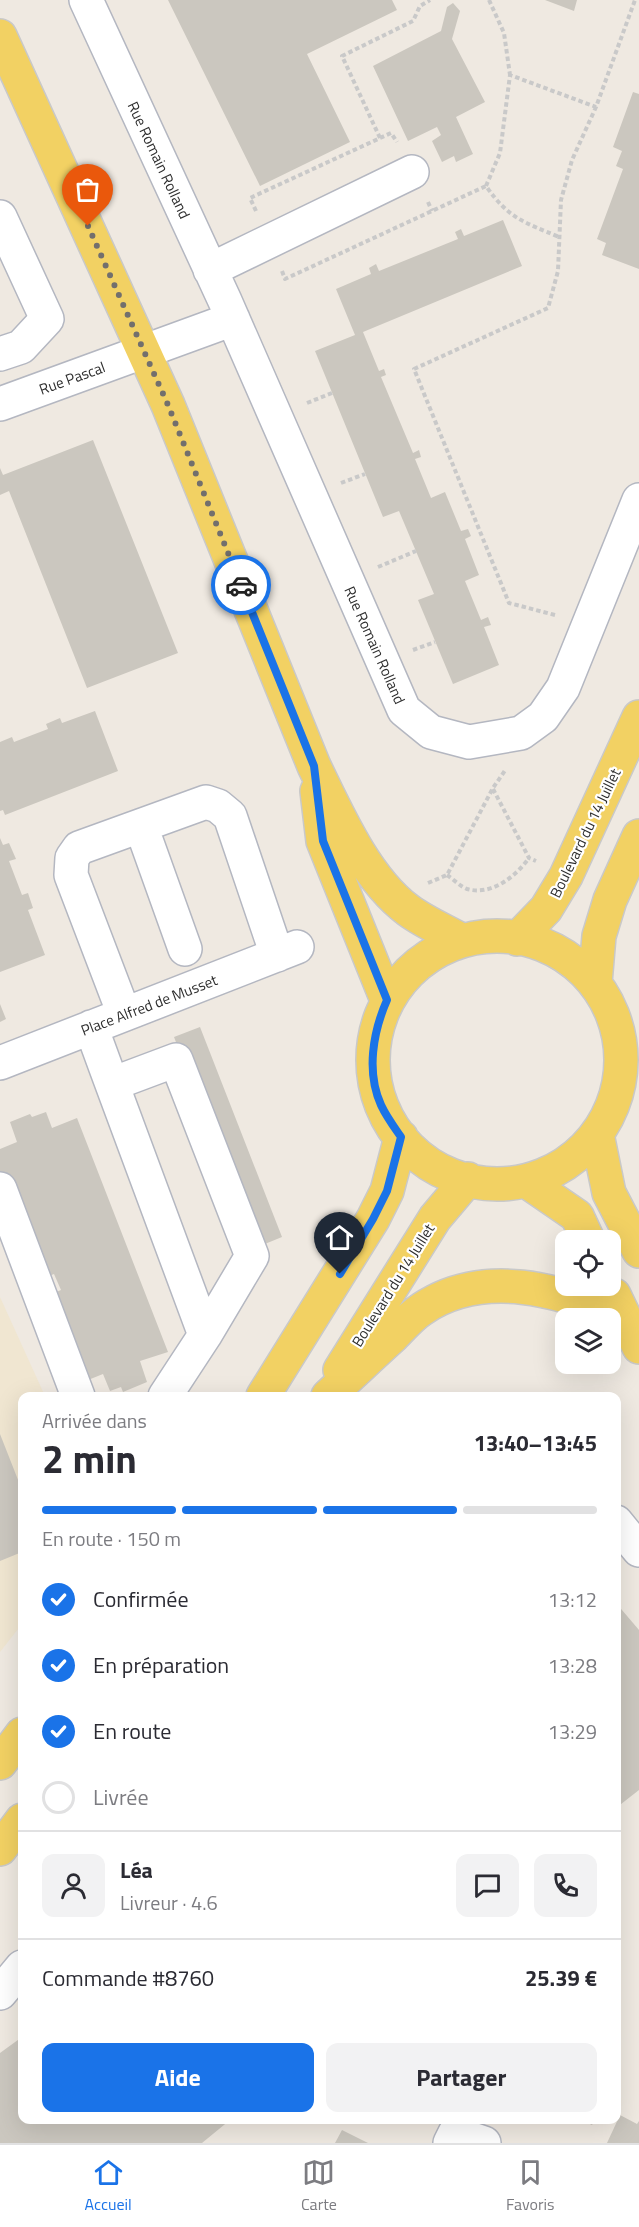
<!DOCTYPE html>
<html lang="fr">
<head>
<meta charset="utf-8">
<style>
	body { margin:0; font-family:"Titillium Web",sans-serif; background:#f2f2f3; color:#2b2b33; height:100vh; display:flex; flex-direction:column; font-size:22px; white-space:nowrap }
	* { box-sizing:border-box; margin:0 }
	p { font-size:20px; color:#7c7c81 }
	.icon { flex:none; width:33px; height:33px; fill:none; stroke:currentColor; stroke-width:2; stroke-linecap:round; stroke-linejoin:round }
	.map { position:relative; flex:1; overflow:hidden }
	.drawer { position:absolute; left:18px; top:1392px; width:603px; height:732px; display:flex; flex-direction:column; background:#fff; border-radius:12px; box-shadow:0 6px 24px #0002 }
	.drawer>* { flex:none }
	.controls { position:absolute; left:555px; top:1230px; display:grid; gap:12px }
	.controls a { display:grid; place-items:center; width:66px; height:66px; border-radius:12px; background:#fff; box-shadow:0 6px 24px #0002; font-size:30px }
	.pin { position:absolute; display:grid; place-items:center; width:51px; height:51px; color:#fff; margin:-62px -26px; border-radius:50% 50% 50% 0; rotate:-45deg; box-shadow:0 0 6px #0007 }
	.pin .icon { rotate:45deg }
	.courier { position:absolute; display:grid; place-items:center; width:60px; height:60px; margin:-30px; border:4px solid #1a73e8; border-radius:50%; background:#fff; color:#222; box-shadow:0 2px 8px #0007 }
	.overview em { font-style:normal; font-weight:700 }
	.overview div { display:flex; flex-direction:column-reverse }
	.overview { display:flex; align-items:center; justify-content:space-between; height:102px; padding:0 24px }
	h1 { font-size:39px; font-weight:700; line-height:45px }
	.bar { display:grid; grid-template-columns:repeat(4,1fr); gap:9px 6px; align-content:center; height:72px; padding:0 24px }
	.bar i { height:8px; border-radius:4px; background:#e1e1e2 }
	.bar .selected { background:#1a73e8 }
	.bar p { grid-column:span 4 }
	.line { display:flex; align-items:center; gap:15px; padding:0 24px; border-top:2px solid #e1e1e2 }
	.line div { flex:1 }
	.round { display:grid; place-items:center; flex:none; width:63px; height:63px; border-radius:12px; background:#f2f2f3 }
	ol { padding:0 24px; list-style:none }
	li { display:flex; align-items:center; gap:18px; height:66px }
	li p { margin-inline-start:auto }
	li .icon { padding:6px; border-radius:50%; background:#1a73e8; color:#fff; stroke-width:4 }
	li:last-child { color:#7c7c81 }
	li i { width:33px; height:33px; border:3px solid #e1e1e2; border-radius:50% }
	.button { display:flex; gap:12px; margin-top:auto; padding:12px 24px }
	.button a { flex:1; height:69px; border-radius:12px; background:#1a73e8; color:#fff; font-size:24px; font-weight:700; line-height:69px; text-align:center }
	.button a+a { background:#f2f2f3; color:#2b2b33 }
	.menu { display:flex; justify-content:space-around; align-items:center; height:84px; border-top:2px solid #e1e1e2; background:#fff; font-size:16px; color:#7c7c81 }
	.menu a { display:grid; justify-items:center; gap:3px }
	.menu .selected { color:#1a73e8 }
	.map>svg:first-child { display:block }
	.education { fill:#f0e6d1 }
	.building { fill:#cbc7bf }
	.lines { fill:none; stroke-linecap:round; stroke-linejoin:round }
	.minor-casing { stroke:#b4b7c1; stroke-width:36 }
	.major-casing { stroke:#c9c9c9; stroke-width:36 }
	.path { stroke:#c9c9c9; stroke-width:4; stroke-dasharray:4.5 3; stroke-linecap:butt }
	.minor { stroke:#fff; stroke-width:33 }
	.major { stroke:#f2d163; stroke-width:33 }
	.done { stroke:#726f6d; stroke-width:6; stroke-dasharray:0 10.8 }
	.route { stroke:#1a73e8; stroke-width:8 }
	.labels { text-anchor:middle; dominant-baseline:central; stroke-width:4.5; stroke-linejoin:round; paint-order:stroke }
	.street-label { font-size:15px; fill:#2e2e2e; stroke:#fff }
</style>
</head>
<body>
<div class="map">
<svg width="639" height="2143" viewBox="0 0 639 2143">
	<rect width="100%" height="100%" fill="#efe9e1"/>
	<path class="education" d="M0,1297l45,99h-23v228l-22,28z"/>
	<path class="building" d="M168,0h224l5,10 -90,44 43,88 -90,44z
		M545,0h32l-3,11z
		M453,3l7,8 -8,28 33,63 -29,15 17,37 -17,8 -2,-6 -12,6 -10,-21 9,-6 -4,-8 -29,14 -35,-75 68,-35 6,-24z
		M633,92l6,2v175l-37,-14 4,-12 -9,-4 26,-70 -7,-3 6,-15 -9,-4z
		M503,220l19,46 -159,66 16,39 5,-2 2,6 -5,2 32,76 6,-3 2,7 -6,2 16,39 14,-6 16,39 7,-2 3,7 -6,3 14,36 -14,6 16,39 7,-3 3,8 -7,2 15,38 -46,19 -35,-84 16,-6 -35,-83 -16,6 -68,-166 40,-16 -19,-46 35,-15 -2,-6 7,-4 3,7 79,-32 -3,-7 6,-3 3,7z
		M93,440l85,213 -91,35 -78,-197 -9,4v-27l3,7z
		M95,711l23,60 -113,44 -2,-5 -3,1v-69l12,-5 2,5 34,-13 -2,-5 14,-6 2,5z
		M0,838l3,7 6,-2 7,16 -7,2 13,34 6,-2 5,15 -5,2 17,45 -45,17z
		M0,1004l6,15 -6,3z
		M200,1027l82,210 -27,11 -81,-211z
		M46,1112l6,16 25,-10 91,234 -28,9 7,21 -24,10 -2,-5 -11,4 -7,-17 -25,10 -34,-87 17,-7 -7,-16 -16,6 -38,-100v-31l17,-7 -7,-20 20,-8 2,3z
		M0,1434l22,56v62l-22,9z
		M616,1603l23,27v160l-23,18z
		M22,2037v83h208l-28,23h-202v-90z
		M620,2115l17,9 2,-3v22h-32z
		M581,2120h14l-3,5z
		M342,2130l26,13h-33z"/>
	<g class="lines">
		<defs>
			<path id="minor" d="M86,0l139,301 179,409 27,22 38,10 52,-9 22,-16 20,-29 76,-188
				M0,217l47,102 -26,28 -21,7
				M210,270l202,-98
				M0,404l233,-85
				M141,826l44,123
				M124,1014l-53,-139 1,-17 7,-10 127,-46 12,4 12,10 47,139
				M91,1027l15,41 99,267 47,-79 -76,-196 -64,24
				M0,1063l297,-116
				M0,1189l78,207
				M165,1396l40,-61
				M616,1522l23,28
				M0,1993l22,-26
				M450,2143l5,-10 29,10"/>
			<path id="major" d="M0,36l168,369 146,361c23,47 51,112 94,144 16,12 35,20 53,30
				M317,791l6,50 64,159
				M373 1060a124 124 0 1 1 248 0a124 124 0 1 1-248 0Z
				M517,939l29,-30 20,-33 73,-159
				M595,983l4,-47 11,-36 29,-64
				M597,1134l12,59 30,58
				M529,1183l48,33 11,24
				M614,1295l25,52
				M340,1370l95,-152 33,-39
				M263,1396l110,-177 14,-28 14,-54
				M328,1396c21,-19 42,-39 64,-59 9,-9 19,-21 30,-28 62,-42 138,-18 201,6
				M0,1763l22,-29
				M0,1849l22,-29"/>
		</defs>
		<use href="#minor" class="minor-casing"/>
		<use href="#major" class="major-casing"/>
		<path class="path" d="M489,0l15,33 6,42
			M380,138l-38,-82 71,-35 7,-15 10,-6
			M486,186l14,-33 10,-78 86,32
			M428,202l4,9
			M256,211l-6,-13 141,-65 6,9
			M282,271l3,8 201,-93c23,33 38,36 73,51
			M307,403l25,-10
			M341,483l24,-9
			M378,567l38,-16
			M555,615l-46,-12 -95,-234 134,-61 10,-37 3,-71 11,-40 24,-53 39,-107
			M413,650l22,-8
			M493,789l36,69 7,3
			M447,875c6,4 14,12 20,14 25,7 49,-13 62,-31
			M428,883l19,-8 46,-87 13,-19"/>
		<use href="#minor" class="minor"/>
		<use href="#major" class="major"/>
	</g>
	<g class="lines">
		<path class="done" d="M88,226l80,179 73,180"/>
		<path class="route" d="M241,585l73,181 9,75 64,159c-14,32 -21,72 -6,105 5,11 13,22 20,32l-14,54 -14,28 -33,55"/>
	</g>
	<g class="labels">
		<g class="street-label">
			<text transform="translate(159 160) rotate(65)">Rue Romain Rolland</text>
			<text transform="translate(72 378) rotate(-20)">Rue Pascal</text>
			<text transform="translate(375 645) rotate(66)">Rue Romain Rolland</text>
			<text transform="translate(585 833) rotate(-64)">Boulevard du 14 Juillet</text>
			<text transform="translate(149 1005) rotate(-21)">Place Alfred de Musset</text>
			<text transform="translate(393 1285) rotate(-58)">Boulevard du 14 Juillet</text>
		</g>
	</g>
</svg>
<div class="controls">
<a><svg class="icon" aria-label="locate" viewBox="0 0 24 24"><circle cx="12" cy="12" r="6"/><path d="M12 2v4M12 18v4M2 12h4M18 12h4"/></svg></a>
<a><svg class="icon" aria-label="layers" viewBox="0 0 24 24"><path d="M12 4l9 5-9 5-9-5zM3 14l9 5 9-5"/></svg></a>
</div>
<div class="pin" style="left:88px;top:226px;background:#ea580c"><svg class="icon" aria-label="bag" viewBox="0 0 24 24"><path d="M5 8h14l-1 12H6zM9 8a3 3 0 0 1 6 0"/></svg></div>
<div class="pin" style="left:340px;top:1274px;background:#1f2937"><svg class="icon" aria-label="home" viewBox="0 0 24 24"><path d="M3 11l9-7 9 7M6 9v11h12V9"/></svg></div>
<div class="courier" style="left:241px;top:585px"><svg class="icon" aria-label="car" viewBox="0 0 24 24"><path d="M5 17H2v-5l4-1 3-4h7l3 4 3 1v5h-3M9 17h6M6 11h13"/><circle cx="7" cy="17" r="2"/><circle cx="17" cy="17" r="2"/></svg></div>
<section class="drawer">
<div class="overview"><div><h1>2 min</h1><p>Arrivée dans</p></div><em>13:40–13:45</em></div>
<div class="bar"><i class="selected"></i><i class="selected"></i><i class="selected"></i><i></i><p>En route · 150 m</p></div>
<ol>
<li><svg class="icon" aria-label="check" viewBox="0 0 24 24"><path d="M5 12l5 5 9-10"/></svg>Confirmée<p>13:12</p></li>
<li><svg class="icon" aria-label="check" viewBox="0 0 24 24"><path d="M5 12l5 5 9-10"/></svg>En préparation<p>13:28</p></li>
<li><svg class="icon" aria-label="check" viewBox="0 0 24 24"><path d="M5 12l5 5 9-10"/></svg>En route<p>13:29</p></li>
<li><i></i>Livrée</li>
</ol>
<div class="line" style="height:108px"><a class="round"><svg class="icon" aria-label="person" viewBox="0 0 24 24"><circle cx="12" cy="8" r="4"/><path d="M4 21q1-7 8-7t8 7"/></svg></a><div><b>Léa</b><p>Livreur · 4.6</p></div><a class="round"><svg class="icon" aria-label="chat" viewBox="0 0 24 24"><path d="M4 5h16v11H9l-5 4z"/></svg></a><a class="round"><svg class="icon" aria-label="phone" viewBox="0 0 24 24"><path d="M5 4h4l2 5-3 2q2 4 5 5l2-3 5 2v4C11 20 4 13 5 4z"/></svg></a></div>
<div class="line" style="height:78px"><div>Commande #8760</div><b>25.39 €</b></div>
<div class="button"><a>Aide</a><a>Partager</a></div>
</section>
</div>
<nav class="menu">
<a class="selected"><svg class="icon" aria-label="home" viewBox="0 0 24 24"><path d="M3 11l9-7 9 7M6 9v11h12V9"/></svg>Accueil</a>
<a><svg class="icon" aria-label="map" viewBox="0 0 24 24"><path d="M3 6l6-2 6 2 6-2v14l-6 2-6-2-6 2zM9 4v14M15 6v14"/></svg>Carte</a>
<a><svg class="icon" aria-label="saved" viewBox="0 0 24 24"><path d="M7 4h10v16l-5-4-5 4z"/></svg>Favoris</a>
</nav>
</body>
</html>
